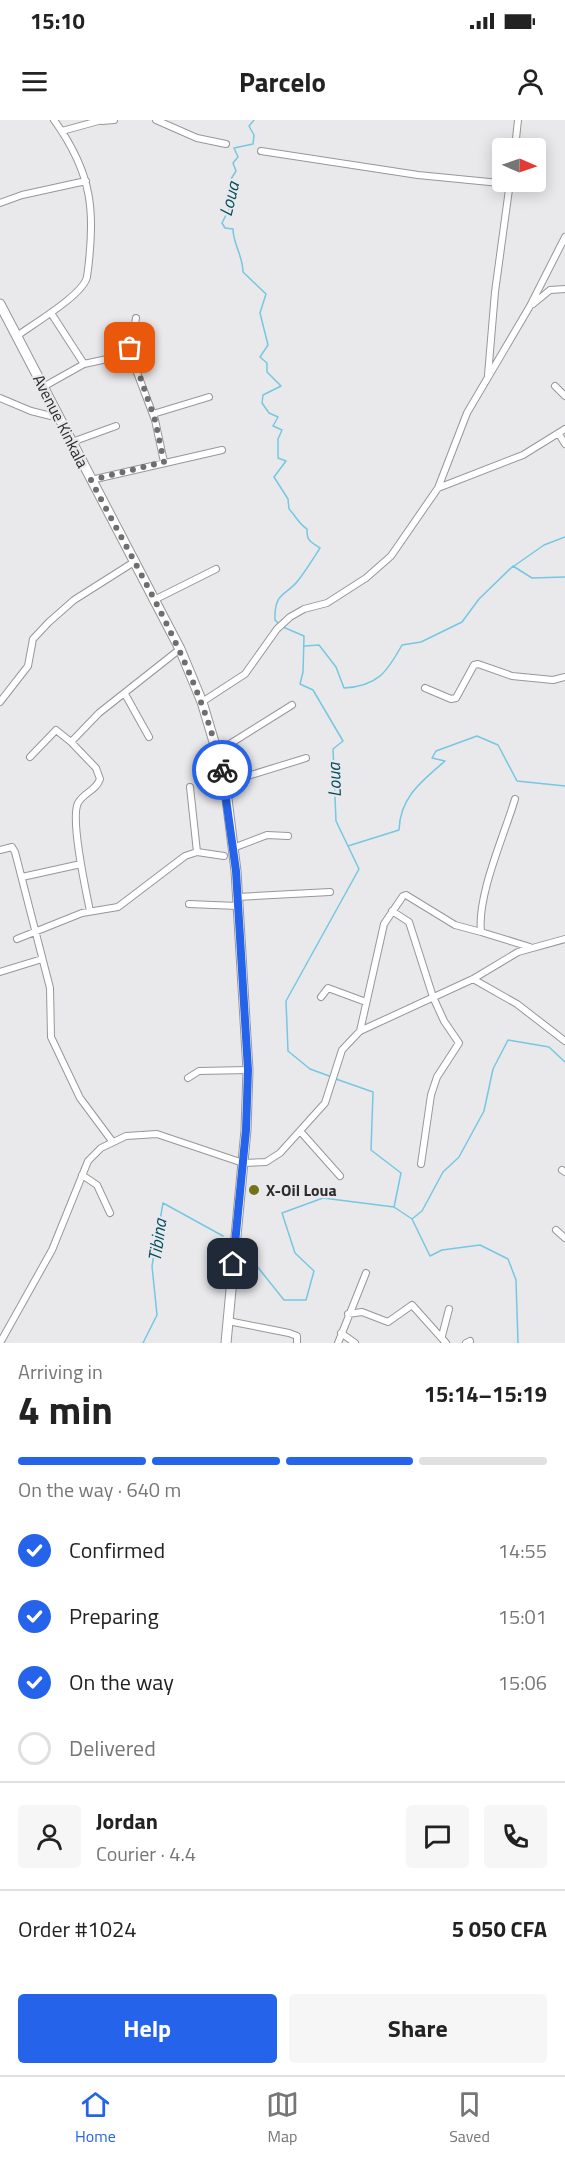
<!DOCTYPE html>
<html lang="en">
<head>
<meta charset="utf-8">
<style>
	body { margin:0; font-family:"Titillium Web",sans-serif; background:#f6f6f6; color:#222; height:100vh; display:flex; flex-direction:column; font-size:22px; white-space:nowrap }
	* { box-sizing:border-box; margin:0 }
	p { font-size:20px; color:#767676 }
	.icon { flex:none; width:33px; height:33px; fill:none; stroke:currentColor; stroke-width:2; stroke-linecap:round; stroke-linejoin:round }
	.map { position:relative; height:1223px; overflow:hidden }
	.sheet { display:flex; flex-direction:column; background:#fff; flex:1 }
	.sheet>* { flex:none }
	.needle { width:39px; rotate:92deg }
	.buttons { position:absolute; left:492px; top:18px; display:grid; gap:12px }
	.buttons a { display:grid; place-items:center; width:54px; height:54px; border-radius:6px; background:#fff; box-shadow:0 3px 15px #0003; font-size:30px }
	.pin { position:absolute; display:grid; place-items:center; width:51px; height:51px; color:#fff; margin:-26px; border-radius:12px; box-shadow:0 3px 9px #0006 }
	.courier { position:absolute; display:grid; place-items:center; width:60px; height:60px; margin:-30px; border:4px solid #2563eb; border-radius:50%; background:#fff; color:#222; box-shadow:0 2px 8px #0007 }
	.summary em { font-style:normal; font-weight:700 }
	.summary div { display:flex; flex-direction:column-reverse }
	.summary { display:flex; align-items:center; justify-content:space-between; height:102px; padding:0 18px }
	h1 { font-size:39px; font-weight:700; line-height:45px }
	.bar { display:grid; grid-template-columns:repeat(4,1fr); gap:9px 6px; align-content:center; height:72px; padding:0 18px }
	.bar i { height:8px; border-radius:4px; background:#e0e0e0 }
	.bar .active { background:#2563eb }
	.bar p { grid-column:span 4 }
	.line { display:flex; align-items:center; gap:15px; padding:0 18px; border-top:2px solid #e0e0e0 }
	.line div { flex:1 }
	.round { display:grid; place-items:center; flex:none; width:63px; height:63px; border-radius:6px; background:#f6f6f6 }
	ol { padding:0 18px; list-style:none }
	li { display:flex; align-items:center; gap:18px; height:66px }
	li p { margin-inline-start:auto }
	li .icon { padding:6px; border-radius:50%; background:#2563eb; color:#fff; stroke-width:4 }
	li:last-child { color:#767676 }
	li i { width:33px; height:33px; border:3px solid #e0e0e0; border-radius:50% }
	.primary-button { display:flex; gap:12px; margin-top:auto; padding:12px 18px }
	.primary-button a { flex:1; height:69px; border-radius:6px; background:#2563eb; color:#fff; font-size:24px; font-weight:700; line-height:69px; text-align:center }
	.primary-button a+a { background:#f6f6f6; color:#222 }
	.status { display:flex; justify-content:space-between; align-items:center; height:42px; padding:0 30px; background:#fff; direction:ltr }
	.status svg { height:16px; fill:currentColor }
	header { display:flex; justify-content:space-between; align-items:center; height:78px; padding:0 18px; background:#fff; font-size:27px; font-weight:700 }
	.menu { display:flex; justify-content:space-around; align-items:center; height:84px; border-top:2px solid #e0e0e0; background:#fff; font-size:16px; color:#767676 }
	.menu a { display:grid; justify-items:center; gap:3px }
	.menu .active { color:#2563eb }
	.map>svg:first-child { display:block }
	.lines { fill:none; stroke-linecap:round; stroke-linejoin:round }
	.stream { stroke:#75c7e3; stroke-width:1.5 }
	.street-casing { stroke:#969798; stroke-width:8 }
	.primary-casing { stroke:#969798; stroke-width:11 }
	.street { stroke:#fff; stroke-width:6 }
	.primary { stroke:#fff; stroke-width:9 }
	.done { stroke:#6e6e6f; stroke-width:6; stroke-dasharray:0 10.8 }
	.route { stroke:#2563eb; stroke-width:8 }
	.poi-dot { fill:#757317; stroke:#e9e9eb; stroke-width:2 }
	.labels { text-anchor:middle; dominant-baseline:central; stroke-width:4.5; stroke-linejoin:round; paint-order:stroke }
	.street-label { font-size:16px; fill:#2b2b2c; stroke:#e9e9eb }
	.poi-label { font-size:16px; font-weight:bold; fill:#2b2b2c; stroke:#e9e9eb; text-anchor:start }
	.water-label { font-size:18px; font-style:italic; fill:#014d60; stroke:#e9e9eb }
</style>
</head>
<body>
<div class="status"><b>15:10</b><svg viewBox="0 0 49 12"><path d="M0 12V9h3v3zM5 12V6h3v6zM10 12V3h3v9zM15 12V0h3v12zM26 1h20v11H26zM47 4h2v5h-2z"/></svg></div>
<header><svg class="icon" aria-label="menu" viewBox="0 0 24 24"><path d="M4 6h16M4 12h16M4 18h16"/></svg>Parcelo<svg class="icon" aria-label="person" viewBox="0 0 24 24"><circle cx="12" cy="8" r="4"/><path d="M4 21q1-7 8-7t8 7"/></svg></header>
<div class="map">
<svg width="565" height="1223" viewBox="0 0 565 1223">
	<rect width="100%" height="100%" fill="#e9e9eb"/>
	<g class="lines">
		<path class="stream" d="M254,0l-5,6 5,9 -1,9 -19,4 4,9 -5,6 3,8 -5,8v12l-4,7 2,11 -7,14 3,5 8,1c0,15 10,27 10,43l23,22 -6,19 8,32 -8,12 7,6v9l14,14 -18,9 -1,8 7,10 9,4 -5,9 9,4 -4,9v19l8,3 -12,16 14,22 1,10c7,7 9,14 18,20 0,13 3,12 13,19 -7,11 -12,19 -20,30 -13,19 -26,12 -25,42l4,4
			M514,446l30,-21 21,-8
			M283,507l21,9 -1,36 -3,12 13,6 30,51 -10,8 3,72 23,48 -73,132 2,50 22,18 22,8
			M305,526l14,-1 17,22 8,21c34,-2 43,-16 58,-43l19,-3 41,-20 17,-23 34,-33 19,12 33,-1
			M348,726l51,-16c1,-33 23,-49 46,-69l-13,-3 4,-7 41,-15 21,9 19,36 48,5
			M394,1087l18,12 10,-8 21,-39 16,-15 25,-46 9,-42 15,-29 41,7 16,15
			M412,1099l18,37 12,-6 38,-5 28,14 8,21 2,63
			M244,1130l40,50h22l8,-29 -19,-18 -13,-40 41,-15 71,9 7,-34 -30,-23 2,-58 -37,-13
			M143,1223l14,-28 -5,-49 11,-63 60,33"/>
		<defs>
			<path id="street" d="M156,0l41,18 29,6
				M102,1l12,-1
				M62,11l40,-11
				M515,28l3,-28
				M261,31l157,24 92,9
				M0,83l22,-8 64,-14
				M533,184l17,-14 15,-1
				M51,193l33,51
				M17,216c16,-12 66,-41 70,-59 9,-64 6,-103 -33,-157
				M130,234l6,-36
				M488,255l7,-83 15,-110
				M555,266l10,10
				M43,267l41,-23 46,-10 25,66 9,42
				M0,278l31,13 28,7
				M153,294l56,-17
				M559,314l6,10
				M72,322l44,-16
				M91,360l131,-30
				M438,368l85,-33 42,-26
				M154,480l62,-31
				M425,568l26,11 5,-1 18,-33 4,-1 34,12 41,4 12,-3
				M125,574l24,43
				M0,582l28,-36 5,-27 16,-17 25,-22 60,-38
				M202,582l43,-28 32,-45 13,-12 14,-8 23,-6 39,-25 25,-22 47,-68 29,-75 63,-107 35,-69
				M217,632l75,-47
				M30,637l26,-27 15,12
				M225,663l81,-25
				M190,667l7,65
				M515,679c-11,37 -38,96 -34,133l49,15
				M233,728l34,-13 21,1
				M0,730l12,-3 3,5 35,136 1,49 29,61 32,43
				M22,757l59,-13
				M237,777l93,-5
				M189,784l49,2
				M90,791c-4,-20 -20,-92 -12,-108 6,-11 18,-12 22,-24l-4,-11 -25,-26 28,-29 81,-64
				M392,791l17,11 24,75 11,24 15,22 -22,34 -6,18 -10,69
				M17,819l65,-26 36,-6 67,-51 12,-4 27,4
				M0,852l42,-13
				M473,859l44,25 48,37
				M321,877l7,-9 38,14
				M360,911l24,-107 19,-28 3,-1 49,30 26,7
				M188,958l11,-7 49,-1
				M300,1011l40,45
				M562,1050l3,2
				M82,1055l15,10 13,28
				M556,1110l9,8
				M348,1194l14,-2 26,10 24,-17 34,38
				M228,1201l61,12 8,3v7
				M341,1213l14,10
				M442,1216l7,-27
				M0,1223l52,-93 36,-89 13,-13 25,-12 31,-2 86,29 23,-1 14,-9 45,-50 17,-53 18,-19 113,-52 45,-27 47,-13
				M338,1223l28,-70
				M466,1223l4,-2"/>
			<path id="primary" d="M0,184l180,345 22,53 15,50 8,31 11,88 12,199 -2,60 -20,213"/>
		</defs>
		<use href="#street" class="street-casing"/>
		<use href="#primary" class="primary-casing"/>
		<use href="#street" class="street"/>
		<use href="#primary" class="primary"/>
	</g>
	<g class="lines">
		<path class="done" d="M130,228l25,72 9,42 -73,18c49,95 106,186 131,290"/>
		<path class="route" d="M222,650l14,101 12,199 -2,60 -13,134"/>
	</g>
	<circle class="poi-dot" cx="254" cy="1070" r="6"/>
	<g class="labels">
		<g class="street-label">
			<text transform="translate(61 301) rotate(63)">Avenue Kinkala</text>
		</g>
		<g class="poi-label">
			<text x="266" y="1070">X-Oil Loua</text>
		</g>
		<g class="water-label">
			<text transform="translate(229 79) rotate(-76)">Loua</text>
			<text transform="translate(334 660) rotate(-92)">Loua</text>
			<text transform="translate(157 1120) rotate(-82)">Tibina</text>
		</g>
	</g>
</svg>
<div class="buttons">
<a><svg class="needle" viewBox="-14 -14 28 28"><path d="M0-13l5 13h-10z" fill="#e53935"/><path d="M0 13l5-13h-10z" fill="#767676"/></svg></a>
</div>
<div class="pin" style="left:130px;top:228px;background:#ea580c"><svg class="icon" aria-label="bag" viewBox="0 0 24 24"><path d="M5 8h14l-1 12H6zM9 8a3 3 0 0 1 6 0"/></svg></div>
<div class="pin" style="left:233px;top:1144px;background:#1f2937"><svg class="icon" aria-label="home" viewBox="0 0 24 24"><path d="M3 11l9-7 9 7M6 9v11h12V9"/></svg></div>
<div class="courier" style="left:222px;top:650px"><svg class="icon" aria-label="bike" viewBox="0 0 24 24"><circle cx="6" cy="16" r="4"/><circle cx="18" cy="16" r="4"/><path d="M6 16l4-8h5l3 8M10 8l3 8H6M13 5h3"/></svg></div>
</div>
<section class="sheet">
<div class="summary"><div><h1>4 min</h1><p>Arriving in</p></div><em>15:14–15:19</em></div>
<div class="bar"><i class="active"></i><i class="active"></i><i class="active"></i><i></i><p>On the way · 640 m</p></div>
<ol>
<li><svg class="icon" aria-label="check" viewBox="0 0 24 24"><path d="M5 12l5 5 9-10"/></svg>Confirmed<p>14:55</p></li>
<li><svg class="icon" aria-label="check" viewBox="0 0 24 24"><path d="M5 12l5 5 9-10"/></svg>Preparing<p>15:01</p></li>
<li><svg class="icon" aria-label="check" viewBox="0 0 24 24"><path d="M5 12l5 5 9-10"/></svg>On the way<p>15:06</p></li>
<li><i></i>Delivered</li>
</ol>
<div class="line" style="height:108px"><a class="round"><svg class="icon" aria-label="person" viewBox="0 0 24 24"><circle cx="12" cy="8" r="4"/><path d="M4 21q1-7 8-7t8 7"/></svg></a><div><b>Jordan</b><p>Courier · 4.4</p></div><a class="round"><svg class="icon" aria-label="chat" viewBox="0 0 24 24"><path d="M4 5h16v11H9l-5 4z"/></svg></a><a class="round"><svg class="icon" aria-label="phone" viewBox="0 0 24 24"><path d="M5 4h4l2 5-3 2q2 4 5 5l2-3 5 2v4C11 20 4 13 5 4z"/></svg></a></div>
<div class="line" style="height:78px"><div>Order #1024</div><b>5 050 CFA</b></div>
<div class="primary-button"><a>Help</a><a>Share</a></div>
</section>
<nav class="menu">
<a class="active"><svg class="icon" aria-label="home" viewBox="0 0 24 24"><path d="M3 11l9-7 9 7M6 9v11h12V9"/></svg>Home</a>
<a><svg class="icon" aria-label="map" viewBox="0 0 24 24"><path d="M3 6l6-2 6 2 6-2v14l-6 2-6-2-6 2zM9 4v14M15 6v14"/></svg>Map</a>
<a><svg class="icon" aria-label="saved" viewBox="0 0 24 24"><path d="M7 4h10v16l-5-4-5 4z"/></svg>Saved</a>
</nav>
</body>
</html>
